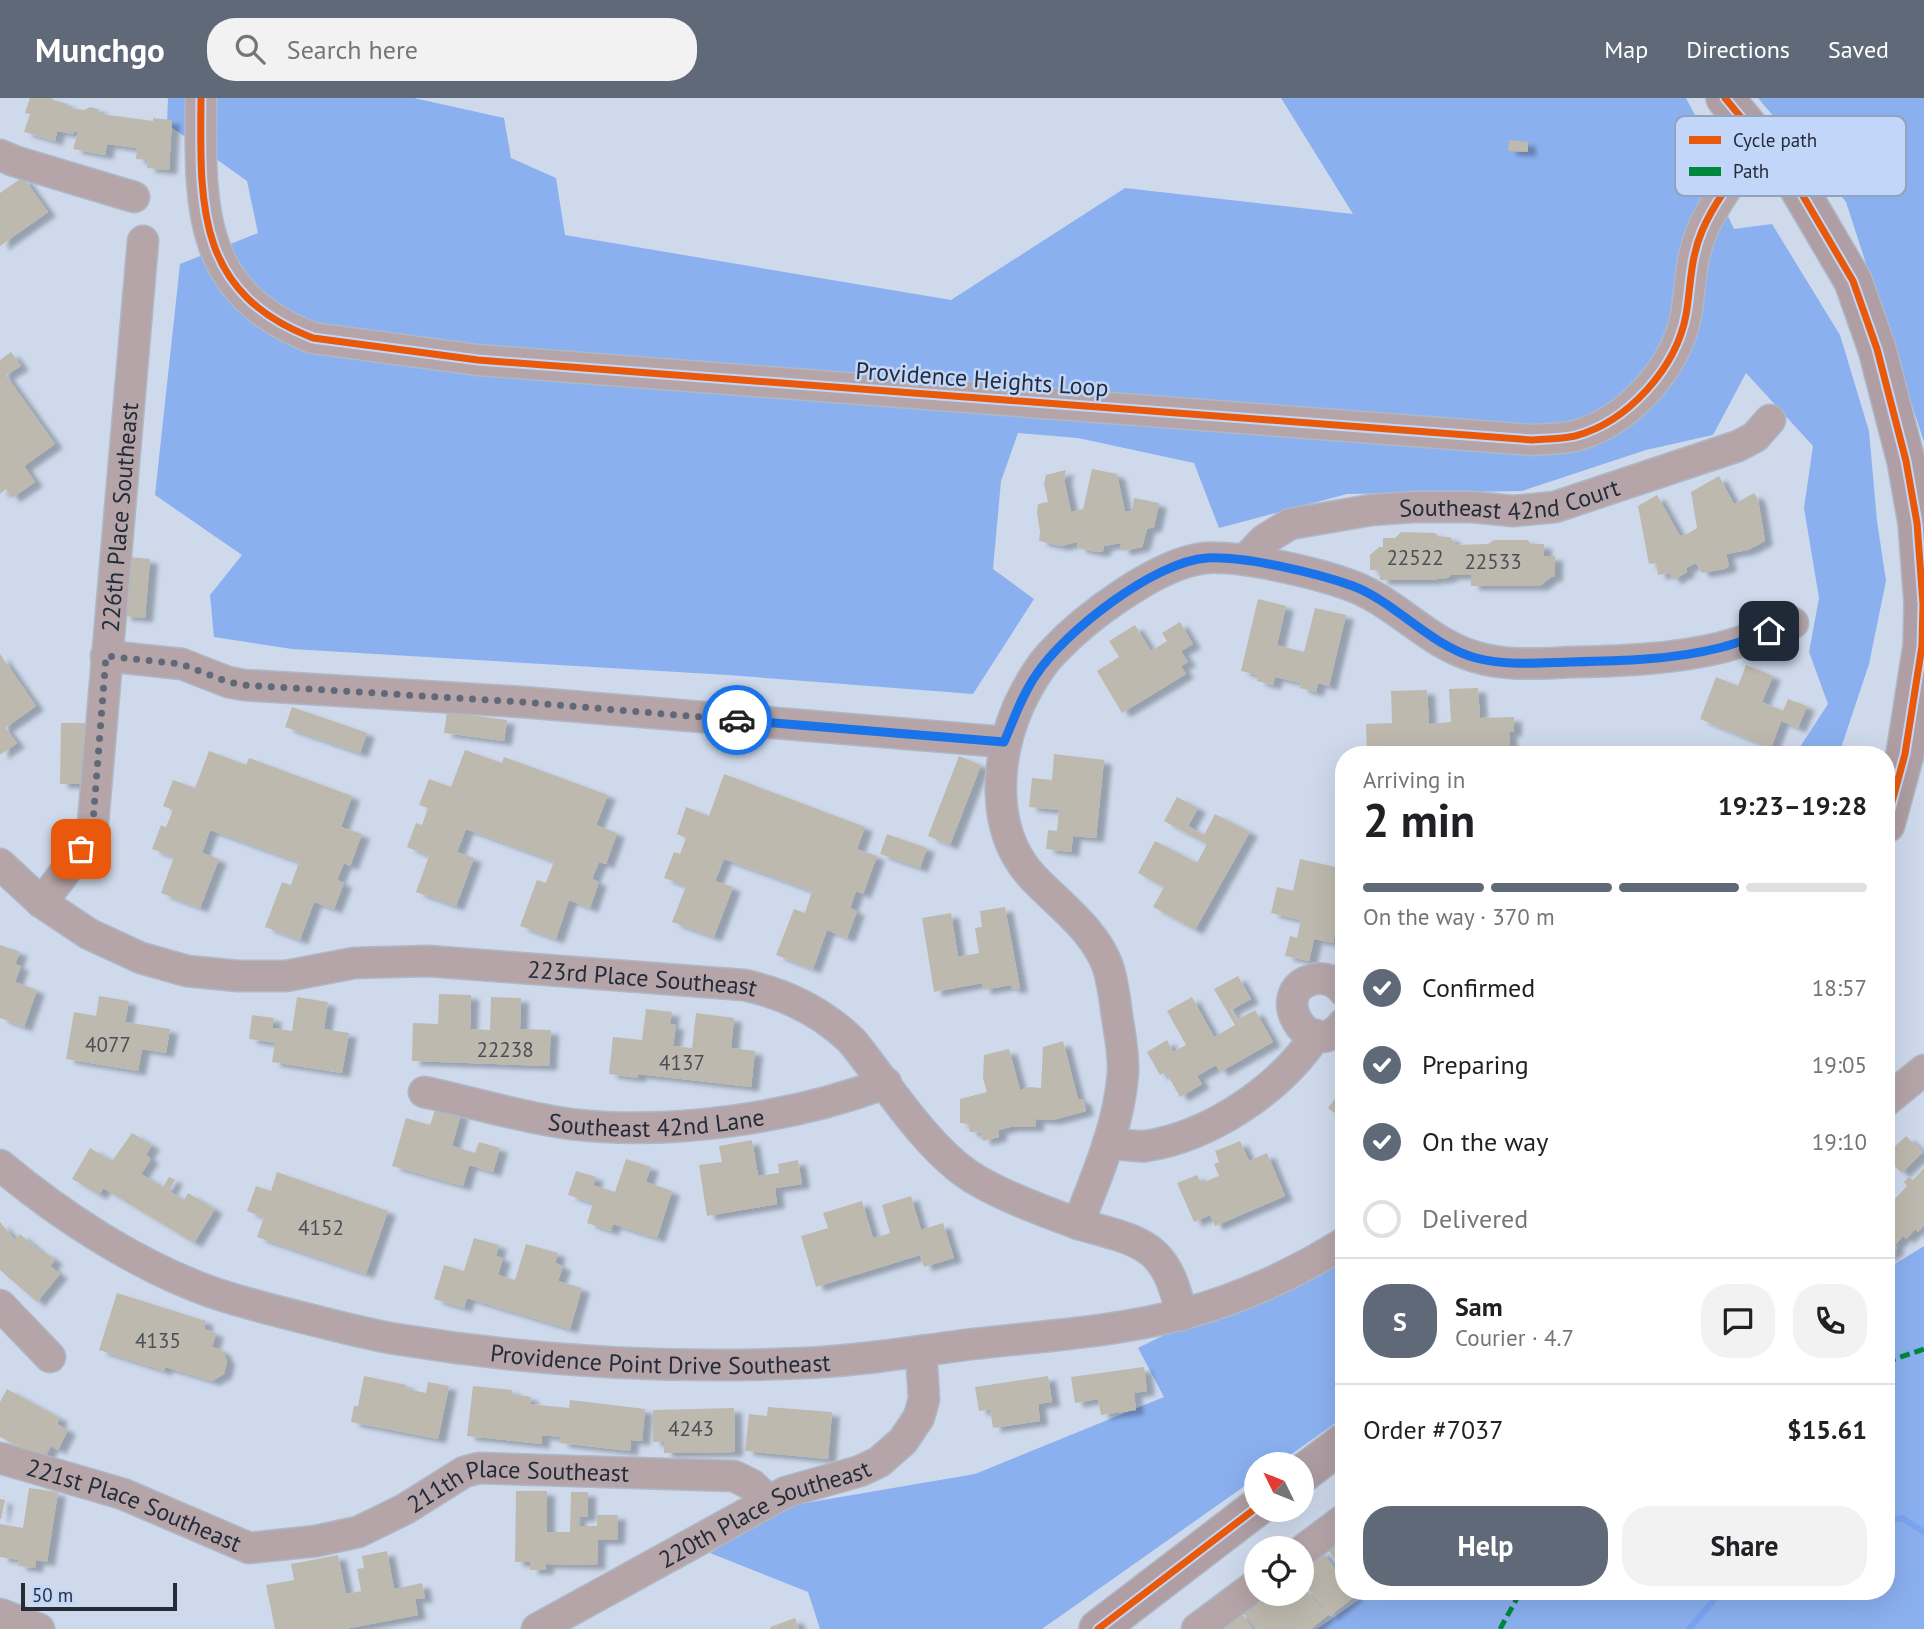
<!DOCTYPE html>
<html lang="en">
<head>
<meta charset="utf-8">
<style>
	body { margin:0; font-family:"PT Sans",sans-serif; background:#f2f2f2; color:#202124; height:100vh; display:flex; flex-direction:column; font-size:26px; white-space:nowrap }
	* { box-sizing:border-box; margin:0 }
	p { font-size:23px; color:#757577 }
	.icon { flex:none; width:38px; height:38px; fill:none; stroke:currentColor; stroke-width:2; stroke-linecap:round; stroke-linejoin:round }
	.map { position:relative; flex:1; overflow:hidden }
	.details { position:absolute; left:1335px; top:648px; width:560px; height:854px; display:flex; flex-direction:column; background:#fff; border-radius:28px; box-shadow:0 7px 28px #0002 }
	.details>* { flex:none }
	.needle { width:46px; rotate:313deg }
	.buttons { position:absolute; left:1244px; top:1354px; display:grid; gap:14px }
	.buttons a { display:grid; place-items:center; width:70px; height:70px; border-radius:50%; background:#fff; box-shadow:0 7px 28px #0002; font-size:35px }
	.scale { position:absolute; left:21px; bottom:18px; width:156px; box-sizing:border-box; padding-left:7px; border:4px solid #242c3a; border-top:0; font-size:19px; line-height:24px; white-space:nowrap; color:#242c3a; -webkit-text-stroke:5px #c1d6f9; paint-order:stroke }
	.pin { position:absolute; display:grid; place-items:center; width:60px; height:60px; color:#fff; margin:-30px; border-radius:14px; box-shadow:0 4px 10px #0006 }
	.courier { position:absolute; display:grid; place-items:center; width:70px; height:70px; margin:-35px; border:5px solid #1a73e8; border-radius:50%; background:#fff; color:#222; box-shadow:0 2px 9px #0007 }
	.head em { font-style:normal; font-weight:700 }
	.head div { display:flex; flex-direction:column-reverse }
	.head { display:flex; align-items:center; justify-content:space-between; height:119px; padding:0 28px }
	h1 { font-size:46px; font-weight:700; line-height:52px }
	.bar { display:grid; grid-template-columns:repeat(4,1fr); gap:10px 7px; align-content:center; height:84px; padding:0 28px }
	.bar i { height:9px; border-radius:5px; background:#e0e0e0 }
	.bar .current { background:#606978 }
	.bar p { grid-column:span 4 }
	.line { display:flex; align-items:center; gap:18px; padding:0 28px; border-top:2px solid #e0e0e0 }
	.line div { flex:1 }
	.round { display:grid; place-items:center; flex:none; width:74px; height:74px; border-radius:28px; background:#f2f2f2 }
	ol { padding:0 28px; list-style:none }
	li { display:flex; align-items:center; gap:21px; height:77px }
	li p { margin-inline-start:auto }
	li .icon { padding:7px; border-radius:50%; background:#606978; color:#fff; stroke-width:4 }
	li:last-child { color:#757577 }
	li i { width:38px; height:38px; border:4px solid #e0e0e0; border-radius:50% }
	.button { display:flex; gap:14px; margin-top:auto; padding:14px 28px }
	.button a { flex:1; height:80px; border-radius:28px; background:#606978; color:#fff; font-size:28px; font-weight:700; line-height:80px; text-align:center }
	.button a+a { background:#f2f2f2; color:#202124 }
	header { display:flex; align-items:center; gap:42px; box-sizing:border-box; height:98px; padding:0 35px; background:#606978; color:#fff }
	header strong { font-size:33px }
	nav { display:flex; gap:38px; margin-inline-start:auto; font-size:24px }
	.search { width:490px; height:63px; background:#f2f2f2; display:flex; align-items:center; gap:18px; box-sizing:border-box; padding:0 24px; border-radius:28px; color:#757577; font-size:26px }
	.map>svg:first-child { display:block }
	.forest { fill:#8bb0f0 }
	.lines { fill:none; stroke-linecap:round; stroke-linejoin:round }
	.stream { stroke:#7aa5f2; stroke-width:6 }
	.building { fill:#beb9ae; filter:url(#shadow) }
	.minor-casing { stroke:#aeb8c6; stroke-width:33 }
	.major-casing { stroke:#aeb8c6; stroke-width:40 }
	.minor { stroke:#b5a5a8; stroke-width:30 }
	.major { stroke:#af9ea3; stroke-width:37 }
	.quiet { stroke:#00873e; stroke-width:5; stroke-dasharray:10 5; stroke-linecap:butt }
	.cycleway-casing { stroke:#c1d6f9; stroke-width:11 }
	.cycleway { stroke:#e8590c; stroke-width:7 }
	.done { stroke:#606978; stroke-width:7; stroke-dasharray:0 12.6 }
	.route { stroke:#1a73e8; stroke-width:9 }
	.labels { text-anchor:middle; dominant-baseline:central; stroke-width:5; stroke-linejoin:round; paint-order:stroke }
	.number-label { font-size:21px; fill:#4a4f57 }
	.street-label { font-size:24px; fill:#242c3a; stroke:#c1d6f9 }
	.key { fill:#c1d6f9; stroke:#92a3c0; stroke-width:2 }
	.key-label { font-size:19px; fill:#242c3a }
</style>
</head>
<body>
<header>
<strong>Munchgo</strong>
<div class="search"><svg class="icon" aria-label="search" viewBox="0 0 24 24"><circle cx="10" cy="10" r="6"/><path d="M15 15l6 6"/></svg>Search here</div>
<nav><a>Map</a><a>Directions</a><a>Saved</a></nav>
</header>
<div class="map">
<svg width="1924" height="1531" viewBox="0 0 1924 1531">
	<defs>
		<filter id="shadow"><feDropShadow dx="8" dy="4.5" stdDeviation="2" flood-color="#0004"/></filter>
	</defs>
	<rect width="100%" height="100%" fill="#cedaec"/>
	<path class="forest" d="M168,0h246l90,20 7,40 45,20 9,57 386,65 174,-112 228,26 -72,-116h405l19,36 3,39 26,56 38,-5 68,111 29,96 8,90 9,60 -17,83 -30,90h-65l22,-1 32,-49 -19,-52 10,-54 -15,-90 9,-62 -67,-73 -33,62 -67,15 -124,41 -175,3 -128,34 -25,-65 -116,-25 -60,-5 -17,48 -8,88 41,30 -61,95 -245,-19 -436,-26 -78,-12 -4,-42 32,-40 -87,-60 25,-231 78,-31 -11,-52 -80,-57z
		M1758,0h166v344l-78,-240z
		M1640,649l86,7h-91z
		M1924,1148v383h-607l55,-38h514l1,-322z
		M1344,1153v166l-68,48h-20v13l-214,151h-222l-12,-37 -98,-39 72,-46 193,-33 189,-77 -26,-49 122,-61z"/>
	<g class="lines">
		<path class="stream" d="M1886,1424l16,-4 22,14
			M1689,1531l29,-34 9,-4"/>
	</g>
	<path class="building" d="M30,0h22l1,2 15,4 -1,4 17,2 6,-3 8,2 3,5 52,7v-3l19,2 -3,50 -22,-2 1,-8 -12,-1 1,-11 -30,-4 -2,11 -32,-6 5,-17 -4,-1 -1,3 -16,-3 -2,10 -31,-9 6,-18 -5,-1z
		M1509,42l19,2v10l-20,-1z
		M23,79l25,35 -48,34v-53z
		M11,254l10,14 -15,9 49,69 -31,22 11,16 -23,16 -6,-9 -6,5v-134z
		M1092,371l25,5 8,38 7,-1 2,-13 25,5 -5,24 -7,2 -5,18 -20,4 -2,-8 -16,3 -1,5 -6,1 -19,-4 -1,-6 -16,4 -22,-5 1,-9 -3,-19 1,-9 10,-2 -4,-18 2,-9 20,-5 -2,9 7,33 12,-3z
		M1719,378l15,28 20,-11 4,6 7,42 -17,9 -22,4 3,12 -5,3 -22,4 -6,-10 -10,5 1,4 -14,8 -4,-7 -11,2 -2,-12 -7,1 -11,-58 19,-11 23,41 7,-2 10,-6 -6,-36z
		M1401,434l34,1 4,4h11l6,8 32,-1 6,-4h34l3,4h13v12h11v21h-4l-11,9h-69v-11h-20l-4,3 -18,2h-49l-1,-10h-9v-15l9,-8h4v-9h12z
		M129,459l21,2 -5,59 -22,-2z
		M1258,501l28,7 -9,39 27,7 11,-44 31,7 -17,71 -11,-3 -2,9 -16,-4 1,-5 -26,-6 -2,8 -16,-4 1,-6 -17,-4z
		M1180,524l13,22 -12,7 7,11 -7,4 5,8 -64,39 -25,-42 22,-14 -10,-16 26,-16 16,26 16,-10 -5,-8z
		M0,556l36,52 -31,22 12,15 -17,12z
		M1746,567l27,11 -11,26 21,9 5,-12 19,7 -9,22 -17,-7 -10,27 -71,-29 16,-42 22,9z
		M1478,590l2,30 34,-1v15h-5l1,22h-29v-5l-27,1v4h-87l-1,-30 26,-1 -1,-32 36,-1 2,34 22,-2 -2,-33z
		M292,609l75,26 -7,20 -75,-26z
		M447,614l60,8 -3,21 -60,-8z
		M61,625h24l-1,61h-24z
		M465,652l37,13 2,-6 104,38 -12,30 21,8 -11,31 -7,-2 -7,17 7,3 -9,26 -21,-8 -13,39 -36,-13 17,-46 9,3 8,-22 -88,-32 -9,23 17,6 -18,48 -40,-14 13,-36 -22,-9 9,-24 6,2 6,-17 -9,-3 10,-26 22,8z
		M209,653l37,14 3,-7 103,38 -11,31 21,7 -12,32 -6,-3 -7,17 7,3 -10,26 -20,-7 -14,38 -35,-13 17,-45 9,3 8,-23 -89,-32 -8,23 17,6 -19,49 -39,-15 13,-36 -22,-8 9,-24 5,2 7,-17 -10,-4 10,-26 22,8z
		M1054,656l50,6 -8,78 -23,-2 -2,16 -25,-3 2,-19 9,1 2,-21 -30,-3 3,-29 20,2z
		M959,658l22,9 -31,80 -22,-9z
		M724,676l141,53 -8,22 20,7 -14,38 -7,-3 -6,17 7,3 -10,27 -20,-8 -14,39 -37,-14 18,-46 11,4 7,-22 -88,-32 -9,22 18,6 -19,50 -42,-15 14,-36 -22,-8 10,-26 6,2 6,-16 -9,-4 9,-27 23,9z
		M1177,699l21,11 -10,18 16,9 11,-21 35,18 -55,98 -42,-23 11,-20 -26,-14 17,-32 42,22 10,-19 -43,-23z
		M887,736l40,14 -7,20 -40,-14z
		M1300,761l44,10v25l-11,49 -19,-4 -5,22 -24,-5 5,-20 7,2 4,-18 -30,-7 6,-26 16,4z
		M1005,809l15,81 -9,1v-4l-28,5 -1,-7 -48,9 -12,-74 29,-5 7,44 21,-4 -4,-25 7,-1 -2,-16z
		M0,847l20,7 -5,12 6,2 -6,16 22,8 -13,37 -24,-9z
		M1238,878l13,23 -20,11 6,10 18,-10 18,32 -53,30 -4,-7 -19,11 5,8 -22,13 -14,-25 -6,3 -13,-23 20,-12 6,12 13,-7 -19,-34 25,-14 22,40 21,-12 -21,-36z
		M439,896l32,1 -1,34 20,1 1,-33 30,1 -1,31 31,1 -2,36 -137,-5 1,-38 25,1z
		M99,898l30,5 -4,21 45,7 -4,24 -24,-4 -4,22 -72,-12 8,-47 22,4z
		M297,899l31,5 -4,27 25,4 -7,40 -70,-11 3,-19 -26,-4 3,-24 22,3 -2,10 20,3z
		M646,911l26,3 -2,12 6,1 -3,21 19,2 4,-35 38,5 -3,30 24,3 -4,36 -113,-13v4l-29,-4 4,-37 29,3z
		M1063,943l15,58h5l3,12 -33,9 -17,-1v8h-26l-11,3v7l-16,4 -2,-8 -11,-1 -2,-8 -8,-1v-24l27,-7 -4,-14 1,-23 25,-6 11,41 9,-3 12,1 2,-41z
		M1344,989v33l-16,-12z
		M436,1009l25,7 -9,32 23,7 4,-11 21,6 -7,24 -24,-7 -6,21 -71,-20 14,-48 24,7z
		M132,1035l20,12 -6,10 5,4 -10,15 22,13 6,-10 6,3 -6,11 15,9 4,-7 27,16 -21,34 -91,-55 -4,7 -27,-16 18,-31 22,13z
		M1906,1038l17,16 -21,21 -16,-15v-3z
		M752,1042l6,36 21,-3 -1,-9 20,-4 4,24 -27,4 2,16 -70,12 -8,-51 23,-3 -3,-16z
		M1240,1043l9,20 18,-8 18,43 -70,30 -5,-11 -16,7 -17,-39 20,-8 4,8 18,-7 -5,-12 5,-2 -4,-11z
		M626,1061l25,8 -5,15 26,9 -15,47 -44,-14 -2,7 -24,-8 6,-20 -25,-8 8,-24 20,6 -3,8 22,7z
		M1924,1070v58l-6,6 -2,-3 -10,10 -3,-3 -9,10 3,2 -11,11v-58l6,-6 3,4 12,-13 -3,-4 5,-5 4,3z
		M277,1074l111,39 -22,63 -109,-37 7,-20 -17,-6 9,-25 15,5z
		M911,1098l10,34 22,-7 11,35 -30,9 -4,-12 -104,32 -15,-51 27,-8 -5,-15 39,-12 11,37 17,-5 -8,-28z
		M0,1124l15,18 5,-6 22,19h4l9,7 -5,6 10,8 -23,28 -37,-32z
		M474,1140l25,7 -3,11 7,2 -5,17 17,5 11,-36 32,9 -3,10 8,3 -5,15 24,7 -12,41 -103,-31 -3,10 -30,-9 10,-34 20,6z
		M117,1195l89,28 -2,8 12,4 -4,14 10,3 5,11 -3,13 -12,7 -47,-14 -1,4 -65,-21z
		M1144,1269l3,24 -13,2 2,17 -35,5 -3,-16 -23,4 -4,-26z
		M364,1278l43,9 -1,4 20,4 2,-11 21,4 -11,53 -87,-17 3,-16h4z
		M1048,1278l4,26 -14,2 2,17 -47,7 -3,-19 -11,2 -4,-24z
		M473,1288l39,4v4l19,3 -1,7 39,4 1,-8 75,9 -3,32 -11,-1 -1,11 -70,-8 1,-6 -19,-2v9l-75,-8z
		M7,1291l53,29 -3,6 11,6 -10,20 -7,-4 -7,13 -44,-22v-35z
		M768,1309l64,5 -4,47 -83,-8 4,-37 18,2z
		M734,1310l1,44 -71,1v-11h-11v-32z
		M29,1390l29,4 -11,70 -11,-2 -1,8 -17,-2 1,-6 -19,-3v-33l23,4z
		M516,1393h31v41h23l1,-40h17v25h-10v9h19v-11h21l-1,25h-19l-1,25 -51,-1v6h-16v-8h-15z
		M0,1401l5,1 -4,19h-1z
		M1344,1441v33l-16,-22z
		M1321,1452l23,31v10h7l4,5 -25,20 -28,-35v-16z
		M387,1453l7,38 28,-6 3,15 -10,1 3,16 -73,14h-70l-9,-44 28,-5 -3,-16 47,-9 8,39 15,-3 -4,-22 7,-1 -2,-12z
		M1302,1487l26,30 -17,14h-14l-13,-16 12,16h-40l-12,-15 25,-20h33z
		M1240,1513l13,18h-37z
		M795,1520l4,11h-28l-1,-2z"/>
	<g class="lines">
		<defs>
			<g id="minor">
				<path d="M201,0c-1,108 -5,195 112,240l165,22 1054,80c14,-1 30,-1 43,-4 53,-14 101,-68 111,-121 5,-29 4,-56 16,-84 14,-33 38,-61 59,-89"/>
				<path d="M0,57l14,6 120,36"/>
				<path id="s1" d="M1245,462l19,-20 26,-16 81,-14 42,-3h59l41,4 42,-4 183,-61 17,-9 15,-17"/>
				<path d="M106,558l76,8 46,18 16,3 278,17 482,40"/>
				<path id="s2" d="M0,766l41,38 48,32 52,24 46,13 51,5h48l68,-13 74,-2 316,24c42,9 77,26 108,56 34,42 72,103 115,133 29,20 78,38 112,50 24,8 54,12 74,29 18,16 23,40 29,62"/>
				<path id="s3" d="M41,804c22,-25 39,-49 52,-79l50,-582"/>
				<path d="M1344,893c-7,-9 -18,-14 -29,-12 -51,10 -5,89 29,44"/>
				<path id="s4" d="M424,994c47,10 100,26 146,32 100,12 223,-6 316,-41"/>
				<path d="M1886,1003l38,-31"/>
				<path d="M1108,1045c12,1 27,4 38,3 65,-10 134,-57 170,-111"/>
				<path id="s5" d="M0,1067c61,51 136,100 211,127 35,12 73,21 109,30 25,6 51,13 76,17 134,22 273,30 409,24 56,-2 112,-12 168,-19 69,-8 142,-12 210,-30 57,-15 111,-40 161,-71"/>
				<path d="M1078,1126c19,-49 41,-98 45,-151 1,-19 -3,-38 -6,-57 -2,-16 -4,-33 -9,-49 -14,-39 -51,-63 -78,-93 -40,-46 -34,-117 -11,-169 9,-19 20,-39 35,-54 32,-34 104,-88 151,-93 35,-3 113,15 147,28 45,17 77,58 124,71 32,10 67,6 100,5 47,-1 97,-3 143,-14 25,-6 50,-17 74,-25"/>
				<path d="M0,1207l50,52"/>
				<path id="s6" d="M0,1360l123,36 126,54 67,-7 42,-9 47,-23 59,-37 15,-4 255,8 18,9 16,15"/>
				<path d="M1302,1453l40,-30"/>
				<path d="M0,1516l39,15"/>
				<path id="s7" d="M537,1531l249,-137 74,-21 19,-9 24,-21 16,-24 5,-18 -3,-48"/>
				<path d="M1197,1531l59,-44"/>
			</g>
			<path id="major" d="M1725,0l71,86 57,97 24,68 29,112 11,62 6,81 -1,42 -17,108 -19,70
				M1302,1376l42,-32
				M1098,1531l158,-121"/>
		</defs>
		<use href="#minor" class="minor-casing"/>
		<use href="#major" class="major-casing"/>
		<use href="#minor" class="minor"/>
		<use href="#major" class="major"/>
		<path class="quiet" d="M1886,1264l38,-13
			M1500,1531l21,-38"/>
		<defs>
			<path id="cycleway" d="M201,0c-1,108 -5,195 112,240l165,22 1054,80c14,-1 30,-1 43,-4 53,-14 101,-68 111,-121 5,-29 4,-56 16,-84 14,-33 38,-61 59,-89
				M1725,0l71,86 57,97 24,68 29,112 11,62 6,81 -1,42 -17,108 -19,70
				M1098,1531l158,-121"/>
		</defs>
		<use href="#cycleway" class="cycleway-casing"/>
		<use href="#cycleway" class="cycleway"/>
	</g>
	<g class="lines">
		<path class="done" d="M81,751l12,-27 13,-166 75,8 47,18 16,3 278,17 215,18"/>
		<path class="route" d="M737,622l267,22c10,-23 18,-47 32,-67 28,-43 119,-114 171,-117 38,-2 110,15 146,28 44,17 76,59 123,72 31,8 64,5 95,4 49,-1 100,-2 148,-14 17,-4 34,-11 50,-17"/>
	</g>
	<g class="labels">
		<g class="number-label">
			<text x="1415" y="459">22522</text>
			<text x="1493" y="463">22533</text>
			<text x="108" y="946">4077</text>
			<text x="505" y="951">22238</text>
			<text x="682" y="964">4137</text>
			<text x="321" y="1129">4152</text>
			<text x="158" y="1242">4135</text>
			<text x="691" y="1330">4243</text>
		</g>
		<g class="street-label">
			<text transform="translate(982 281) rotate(4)">Providence Heights Loop</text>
			<text stroke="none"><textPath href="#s1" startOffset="280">Southeast 42nd Court</textPath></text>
			<text stroke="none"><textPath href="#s3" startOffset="402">226th Place Southeast</textPath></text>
			<text stroke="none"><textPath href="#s2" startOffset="676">223rd Place Southeast</textPath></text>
			<text stroke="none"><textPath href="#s4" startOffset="236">Southeast 42nd Lane</textPath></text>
			<text stroke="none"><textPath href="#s5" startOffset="704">Providence Point Drive Southeast</textPath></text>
			<text stroke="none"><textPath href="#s6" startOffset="548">211th Place Southeast</textPath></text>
			<text stroke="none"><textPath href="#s6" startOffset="142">221st Place Southeast</textPath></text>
			<text stroke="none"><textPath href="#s7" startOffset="256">220th Place Southeast</textPath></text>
		</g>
	</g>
	<rect x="1675" y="18" width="231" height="80" rx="10" class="key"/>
	<rect x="1689" y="38" width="32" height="8" fill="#e8590c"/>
	<rect x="1689" y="69" width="32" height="9" fill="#00873e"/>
	<g class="key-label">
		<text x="1733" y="49">Cycle path</text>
		<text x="1733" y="80">Path</text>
	</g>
</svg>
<div class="buttons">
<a><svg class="needle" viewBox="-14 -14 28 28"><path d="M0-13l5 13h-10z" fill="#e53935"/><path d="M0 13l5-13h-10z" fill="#757577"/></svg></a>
<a><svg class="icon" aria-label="locate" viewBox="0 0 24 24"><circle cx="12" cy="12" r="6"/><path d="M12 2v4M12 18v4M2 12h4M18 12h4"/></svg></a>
</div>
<div class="scale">50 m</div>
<div class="pin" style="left:81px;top:751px;background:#ea580c"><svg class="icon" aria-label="bag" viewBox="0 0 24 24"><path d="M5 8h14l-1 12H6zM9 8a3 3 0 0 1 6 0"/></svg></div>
<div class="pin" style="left:1769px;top:533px;background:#1f2937"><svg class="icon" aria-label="home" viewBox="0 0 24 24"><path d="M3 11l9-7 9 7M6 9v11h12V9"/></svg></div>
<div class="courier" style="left:737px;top:622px"><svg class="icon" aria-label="car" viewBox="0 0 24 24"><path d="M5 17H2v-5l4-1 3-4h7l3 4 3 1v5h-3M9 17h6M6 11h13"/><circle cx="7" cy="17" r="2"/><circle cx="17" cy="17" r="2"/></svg></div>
<section class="details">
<div class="head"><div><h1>2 min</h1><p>Arriving in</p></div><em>19:23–19:28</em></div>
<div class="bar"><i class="current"></i><i class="current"></i><i class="current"></i><i></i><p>On the way · 370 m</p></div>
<ol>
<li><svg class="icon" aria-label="check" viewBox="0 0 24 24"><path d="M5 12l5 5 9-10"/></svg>Confirmed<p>18:57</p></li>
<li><svg class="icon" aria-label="check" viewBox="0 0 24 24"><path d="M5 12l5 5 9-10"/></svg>Preparing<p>19:05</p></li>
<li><svg class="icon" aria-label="check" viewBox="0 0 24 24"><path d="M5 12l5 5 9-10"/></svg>On the way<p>19:10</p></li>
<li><i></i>Delivered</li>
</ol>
<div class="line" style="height:126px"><b class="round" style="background:#606978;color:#fff">S</b><div><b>Sam</b><p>Courier · 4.7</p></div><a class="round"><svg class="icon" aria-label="chat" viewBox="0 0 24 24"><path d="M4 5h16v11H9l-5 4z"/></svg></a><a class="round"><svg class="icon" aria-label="phone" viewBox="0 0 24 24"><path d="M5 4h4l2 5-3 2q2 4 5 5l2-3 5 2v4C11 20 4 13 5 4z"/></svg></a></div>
<div class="line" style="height:91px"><div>Order #7037</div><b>$15.61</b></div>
<div class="button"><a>Help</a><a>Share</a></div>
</section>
</div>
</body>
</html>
